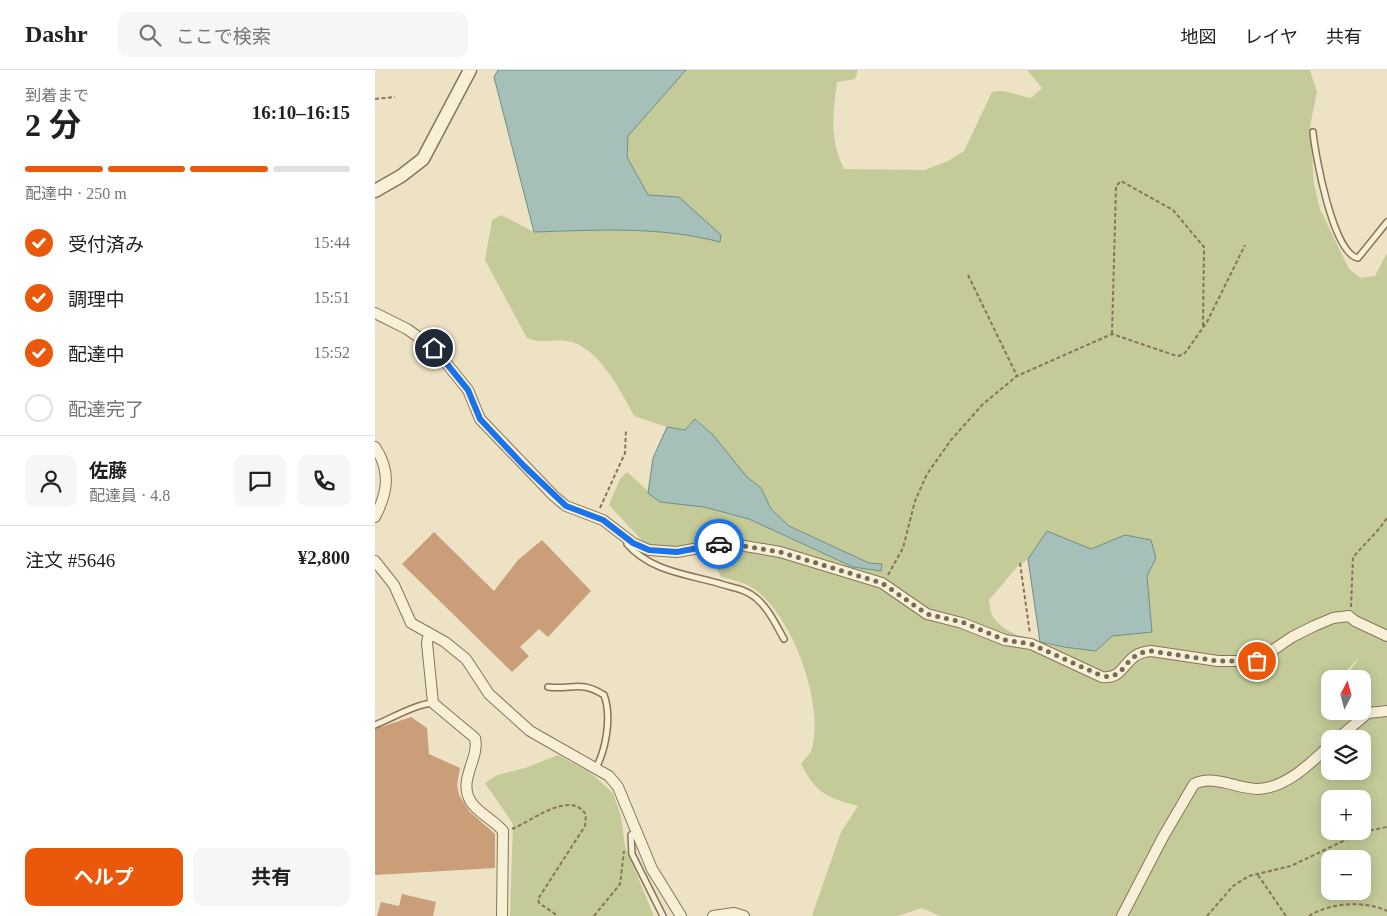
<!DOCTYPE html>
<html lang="ja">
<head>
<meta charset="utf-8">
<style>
	body { margin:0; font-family:"Times New Roman","Noto Sans JP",serif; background:#f6f6f6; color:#202124; height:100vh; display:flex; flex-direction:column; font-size:19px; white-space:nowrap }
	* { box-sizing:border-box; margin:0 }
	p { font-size:16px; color:#757577 }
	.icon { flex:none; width:28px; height:28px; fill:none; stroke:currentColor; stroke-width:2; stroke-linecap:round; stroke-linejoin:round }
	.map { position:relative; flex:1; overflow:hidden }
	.side { display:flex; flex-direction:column; background:#fff; width:375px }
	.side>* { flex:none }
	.needle { width:32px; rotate:6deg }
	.fabs { position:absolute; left:946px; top:600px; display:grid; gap:10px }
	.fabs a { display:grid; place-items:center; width:50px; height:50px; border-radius:10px; background:#fff; box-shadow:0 2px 12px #0003; font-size:25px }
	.pin { position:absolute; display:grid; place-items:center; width:42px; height:42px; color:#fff; margin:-21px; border:2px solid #fff; border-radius:50%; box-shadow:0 1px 5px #0007 }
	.courier { position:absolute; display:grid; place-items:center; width:50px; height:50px; margin:-25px; border:4px solid #1a73e8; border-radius:50%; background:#fff; color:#222; box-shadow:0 1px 6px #0007 }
	.headline em { font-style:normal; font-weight:700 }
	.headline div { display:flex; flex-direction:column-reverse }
	.headline { display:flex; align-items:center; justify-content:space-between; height:85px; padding:0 25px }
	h1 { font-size:32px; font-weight:700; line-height:38px }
	.bar { display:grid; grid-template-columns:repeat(4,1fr); gap:8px 5px; align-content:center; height:60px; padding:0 25px }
	.bar i { height:6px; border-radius:4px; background:#e0e0e0 }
	.bar .current { background:#ea580c }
	.bar p { grid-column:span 4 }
	.line { display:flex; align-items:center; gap:12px; padding:0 25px; border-top:1px solid #e0e0e0 }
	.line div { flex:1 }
	.round { display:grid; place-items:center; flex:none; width:52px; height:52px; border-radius:10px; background:#f6f6f6 }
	ol { padding:0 25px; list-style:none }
	li { display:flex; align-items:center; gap:15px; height:55px }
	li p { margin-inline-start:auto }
	li .icon { padding:5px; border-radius:50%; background:#ea580c; color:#fff; stroke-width:4 }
	li:last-child { color:#757577 }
	li i { width:28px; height:28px; border:2px solid #e0e0e0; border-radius:50% }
	.primary-button { display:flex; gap:10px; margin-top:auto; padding:10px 25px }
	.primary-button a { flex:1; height:58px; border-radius:10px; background:#ea580c; color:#fff; font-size:20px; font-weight:700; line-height:58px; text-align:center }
	.primary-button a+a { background:#f6f6f6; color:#202124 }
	header { display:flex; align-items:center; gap:30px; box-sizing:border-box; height:70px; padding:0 25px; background:#fff; border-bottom:1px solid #e0e0e0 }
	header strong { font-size:24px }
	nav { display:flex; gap:28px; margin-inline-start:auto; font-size:18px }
	.search { width:350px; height:45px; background:#f6f6f6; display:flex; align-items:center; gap:12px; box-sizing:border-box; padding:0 18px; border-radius:10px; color:#757577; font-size:19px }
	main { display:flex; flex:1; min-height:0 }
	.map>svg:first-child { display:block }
	.green { fill:#c4cb98; fill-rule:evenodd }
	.water { fill:#a6c0b9; stroke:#6c8f87 }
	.building { fill:#cb9e7a }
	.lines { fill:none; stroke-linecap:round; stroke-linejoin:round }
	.service-casing { stroke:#88745a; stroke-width:8 }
	.minor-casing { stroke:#88745a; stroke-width:12 }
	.tertiary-casing { stroke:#88745a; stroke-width:15 }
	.path { stroke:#88745a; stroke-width:2; stroke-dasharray:4 2.5; stroke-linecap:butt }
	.service { stroke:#f8efd7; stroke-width:5 }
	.minor { stroke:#f8efd7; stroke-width:10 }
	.tertiary { stroke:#f8efd7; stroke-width:12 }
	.done { stroke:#776b58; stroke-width:5; stroke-dasharray:0 9 }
	.route { stroke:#1a73e8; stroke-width:6 }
</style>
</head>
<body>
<header>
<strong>Dashr</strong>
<div class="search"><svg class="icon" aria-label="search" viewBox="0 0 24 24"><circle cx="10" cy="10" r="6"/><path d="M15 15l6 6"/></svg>ここで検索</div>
<nav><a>地図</a><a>レイヤ</a><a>共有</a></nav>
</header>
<main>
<section class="side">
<div class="headline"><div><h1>2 分</h1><p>到着まで</p></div><em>16:10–16:15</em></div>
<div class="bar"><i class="current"></i><i class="current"></i><i class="current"></i><i></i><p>配達中 · 250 m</p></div>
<ol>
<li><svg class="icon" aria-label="check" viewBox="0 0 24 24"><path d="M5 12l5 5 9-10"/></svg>受付済み<p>15:44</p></li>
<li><svg class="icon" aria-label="check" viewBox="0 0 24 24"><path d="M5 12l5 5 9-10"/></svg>調理中<p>15:51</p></li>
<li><svg class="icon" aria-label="check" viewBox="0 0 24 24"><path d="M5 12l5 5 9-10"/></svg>配達中<p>15:52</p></li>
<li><i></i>配達完了</li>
</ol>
<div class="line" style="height:90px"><a class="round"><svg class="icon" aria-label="person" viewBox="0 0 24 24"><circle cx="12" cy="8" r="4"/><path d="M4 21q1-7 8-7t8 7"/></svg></a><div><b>佐藤</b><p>配達員 · 4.8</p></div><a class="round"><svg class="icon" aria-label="chat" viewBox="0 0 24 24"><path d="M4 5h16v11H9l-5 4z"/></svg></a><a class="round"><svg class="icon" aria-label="phone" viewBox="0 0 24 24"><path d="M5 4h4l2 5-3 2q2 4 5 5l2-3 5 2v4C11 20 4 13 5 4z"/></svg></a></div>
<div class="line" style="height:65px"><div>注文 #5646</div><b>¥2,800</b></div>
<div class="primary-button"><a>ヘルプ</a><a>共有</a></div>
</section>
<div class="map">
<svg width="1012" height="846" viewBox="0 0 1012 846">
	<rect width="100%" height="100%" fill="#ede2c4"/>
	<path class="green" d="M311,0h172l-3,9 -18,3c-4,33 -8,56 7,87l81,1 23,-9 16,-10 28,-59c13,-4 25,4 39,6l11,-10 -15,-18h283l7,22 -7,34 4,58 6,25 29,60 12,9 14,-2 12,-23v663h-447l-18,-8 -25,8h-85l29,-84 17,-26c-31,-8 -42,-13 -57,-42 4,-5 10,-11 11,-16 12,-45 -19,-129 -55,-157 -10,-8 -23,-11 -36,-14l-16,-29 -34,3 -24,-5 -38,-41 11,-26 7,-7 33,30 44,5 45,12 104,48 29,-3 -13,-1 -80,-37 -18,-17 -10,-21 -14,-11 -34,-42 -17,-16 -11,11 -18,-3 -33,-11c-13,-25 -37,-72 -68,-75 -16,-2 -23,3 -39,-3l-42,-78 7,-40 9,-5 33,17 94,-3 70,7 22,6 -41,-45 -31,-2 -21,-38 1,-21zM672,462l44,17 34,-14 31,23 -9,18 5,55 -40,5 -16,15c-29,-3 -88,-8 -104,-36 -2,-4 -2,-10 -3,-15l28,-33 11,-8zM984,588l-15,21h19v32h-33v-13l-6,7 6,-12v-14h8zM955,669h33v32h-33zM955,729h33v32h-33zM955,789h33v32h-33z
		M183,685l33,18 22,20 8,23 4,30 29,70h-144l3,-92 -28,-41 12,-8 28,-7z"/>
	<path class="water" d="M123,0h188l-58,66 -1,21 21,38 31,2 42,38 -1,7c-61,-16 -123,-12 -186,-10l-40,-155z
		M320,349l18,16 34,42 14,11 10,21 18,17 80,37 13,1 -1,7 -28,-4 -104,-48 -45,-12 -44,-5 -12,-9 5,-35 14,-31 18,3z
		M672,461l44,18 34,-14 26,5 5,18 -9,18 5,56 -40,4 -16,15 -32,-4 -24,-5 -12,-83z"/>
	<path class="building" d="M59,462l60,59 24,-31 24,-20 49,51 -43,46 -9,-8 -19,18 9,9 -17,16 -110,-108z
		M36,647l16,11 2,26 31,14 -3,17 2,10 10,16 26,23v34l-120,7v-146z
		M27,824l34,8 -3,14h-56l4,-14 18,4z"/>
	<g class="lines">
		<defs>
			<path id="service" d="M938,62c2,22 20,122 45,126l29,-36
				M252,469v5c26,29 62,30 97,41 11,3 23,5 32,13 13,11 20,27 28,41
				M173,617c25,3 32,-7 56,8 8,21 2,54 -8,73
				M0,655c17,-7 41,-21 58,-22
				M261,762l-5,3 1,19 31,62"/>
			<path id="minor" d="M0,243l32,16 27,19 34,42 12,29 74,77 12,10 37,14 30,23 16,7 28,2 50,-9 53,9 102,31 45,31 35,9 43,17 26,4 71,33c25,3 20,-24 49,-26l67,10h39l35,-24 22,-11 19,-8 16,-2 6,5 32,15
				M0,377c16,24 13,45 0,70
				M0,491l19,24 17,38 34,19 21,17 23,35 41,37 79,45 9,11 34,82 29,47
				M54,563l-2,10 6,60 42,35c5,21 -18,42 -4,64 7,11 23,18 32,29l-1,85
				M962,669l31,-26 19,-2
				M338,846l21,-3 10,3
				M747,846l41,-79 31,-53c20,-10 43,5 64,5 28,-1 53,-26 72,-44"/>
			<path id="tertiary" d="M0,121l26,-15 22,-17 47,-89"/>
		</defs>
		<use href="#service" class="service-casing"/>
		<use href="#minor" class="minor-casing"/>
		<use href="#tertiary" class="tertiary-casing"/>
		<path class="path" d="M0,29l20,-2
			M593,205l49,101
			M737,264l4,-148 5,-5 52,29 31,37 -1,80
			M225,438l25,-55 1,-24
			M645,493l10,71
			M513,505l15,-27 12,-47 12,-27 24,-34 32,-36 34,-28 95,-42 62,21 5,1 6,-3 22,-31 38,-77
			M976,537l2,-50 26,-28 8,-11
			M137,759c20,-8 59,-40 74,-14l-1,11 -47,73 1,4 19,13
			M883,805l28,41
			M219,846l26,-32 4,-33
			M832,846l26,-30 16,-10 42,-10 71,-34 25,-5
			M934,846c20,-13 56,-16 78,-5"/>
		<use href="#service" class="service"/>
		<use href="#minor" class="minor"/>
		<use href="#tertiary" class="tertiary"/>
	</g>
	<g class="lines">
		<path class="done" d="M344,474l8,-1 53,9 102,31 45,31 35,8 43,18 26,4 71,32c26,4 20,-23 49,-25l67,10h39"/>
		<path class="route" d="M59,278l34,42 12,29 44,47 42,40 37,14 30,23 16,7 28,2 42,-8"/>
	</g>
</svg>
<div class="fabs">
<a><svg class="needle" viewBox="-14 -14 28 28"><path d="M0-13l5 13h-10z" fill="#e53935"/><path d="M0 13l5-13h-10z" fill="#757577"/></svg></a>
<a><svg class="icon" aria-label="layers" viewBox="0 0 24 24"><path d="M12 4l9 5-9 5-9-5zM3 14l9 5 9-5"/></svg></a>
<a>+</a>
<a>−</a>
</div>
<div class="pin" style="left:882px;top:591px;background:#ea580c"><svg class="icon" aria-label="bag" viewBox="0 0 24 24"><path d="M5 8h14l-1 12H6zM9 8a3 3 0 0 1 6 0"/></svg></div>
<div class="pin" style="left:59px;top:278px;background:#1f2937"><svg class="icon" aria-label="home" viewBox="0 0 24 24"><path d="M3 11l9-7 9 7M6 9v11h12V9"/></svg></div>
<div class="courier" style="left:344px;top:474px"><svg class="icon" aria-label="car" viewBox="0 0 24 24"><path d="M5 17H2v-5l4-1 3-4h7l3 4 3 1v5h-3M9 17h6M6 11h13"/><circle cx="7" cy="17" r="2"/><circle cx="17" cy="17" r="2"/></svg></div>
</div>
</main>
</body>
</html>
